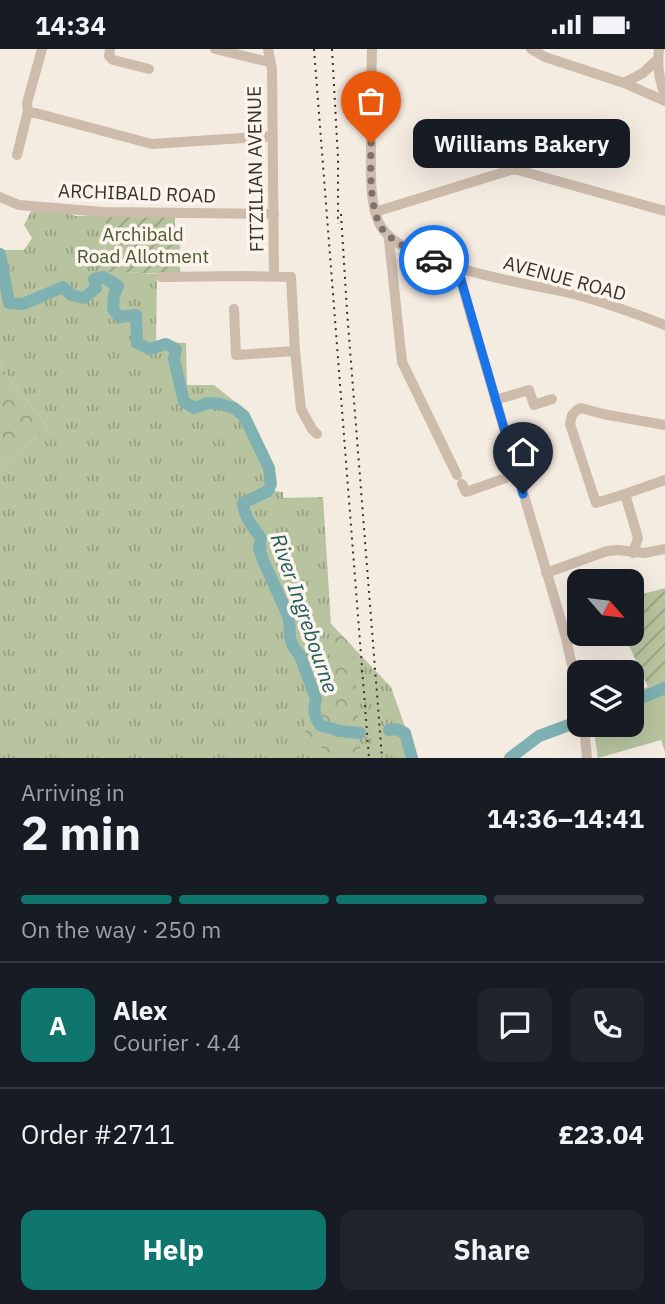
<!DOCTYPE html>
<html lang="en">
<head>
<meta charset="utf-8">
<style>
	body { margin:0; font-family:"IBM Plex Sans",sans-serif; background:#20242c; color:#f1f3f6; height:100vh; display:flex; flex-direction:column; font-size:26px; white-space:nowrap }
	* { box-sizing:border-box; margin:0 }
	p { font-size:23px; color:#9ea1a6 }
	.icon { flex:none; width:38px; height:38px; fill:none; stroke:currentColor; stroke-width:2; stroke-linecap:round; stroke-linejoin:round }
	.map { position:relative; height:709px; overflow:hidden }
	.drawer { display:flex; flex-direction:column; background:#171b24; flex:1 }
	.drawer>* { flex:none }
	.needle { width:46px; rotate:118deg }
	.tools { position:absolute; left:567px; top:520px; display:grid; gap:14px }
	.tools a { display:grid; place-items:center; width:77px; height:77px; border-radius:14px; background:#171b24; box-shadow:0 7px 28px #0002; font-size:35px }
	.pin { position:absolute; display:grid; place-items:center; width:60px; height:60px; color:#fff; margin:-72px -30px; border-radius:50% 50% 50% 0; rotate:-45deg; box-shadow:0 0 7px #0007 }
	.pin .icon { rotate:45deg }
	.courier { position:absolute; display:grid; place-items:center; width:70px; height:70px; margin:-35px; border:5px solid #1a73e8; border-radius:50%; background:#fff; color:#222; box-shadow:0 2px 9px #0007 }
	.bubble { position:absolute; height:49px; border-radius:14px; background:#171b24; box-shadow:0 7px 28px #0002; font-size:23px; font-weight:800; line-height:49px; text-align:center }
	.head em { font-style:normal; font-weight:800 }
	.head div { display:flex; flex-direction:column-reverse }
	.head { display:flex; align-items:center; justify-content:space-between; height:119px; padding:0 21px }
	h1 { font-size:46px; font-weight:800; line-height:52px }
	.bar { display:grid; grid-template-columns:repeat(4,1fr); gap:10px 7px; align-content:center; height:84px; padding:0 21px }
	.bar i { height:9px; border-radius:5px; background:#363941 }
	.bar .on { background:#0f766e }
	.bar p { grid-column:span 4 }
	.line { display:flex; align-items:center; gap:18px; padding:0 21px; border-top:2px solid #363941 }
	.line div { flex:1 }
	.round { display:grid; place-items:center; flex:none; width:74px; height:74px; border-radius:14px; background:#20242c }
	.primary-button { display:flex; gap:14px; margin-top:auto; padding:14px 21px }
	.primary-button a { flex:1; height:80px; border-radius:14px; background:#0f766e; color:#fff; font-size:28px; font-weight:800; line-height:80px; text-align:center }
	.primary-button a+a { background:#20242c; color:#f1f3f6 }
	.status { display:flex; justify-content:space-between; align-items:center; height:49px; padding:0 35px; background:#171b24; direction:ltr }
	.status svg { height:19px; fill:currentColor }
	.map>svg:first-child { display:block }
	.grass { fill:url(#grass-tufts) }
	.forest { fill:url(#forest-crowns) }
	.park { fill:#b8c4a0 }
	.garden { fill:url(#garden-furrows) }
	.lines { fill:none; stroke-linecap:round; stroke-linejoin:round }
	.river { stroke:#7fb0b2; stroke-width:12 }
	.minor { stroke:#cdbbac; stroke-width:10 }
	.rail { stroke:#3b302b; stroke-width:2; stroke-dasharray:2 5; stroke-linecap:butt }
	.done { stroke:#7c716b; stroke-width:7; stroke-dasharray:0 12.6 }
	.route { stroke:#1a73e8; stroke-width:9 }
	.labels { text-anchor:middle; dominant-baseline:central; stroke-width:7; stroke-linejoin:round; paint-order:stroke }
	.street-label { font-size:19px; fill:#3b302b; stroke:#fbf5ee }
	.park-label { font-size:19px; fill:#4a5a2e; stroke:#fbf5ee }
	.water-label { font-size:21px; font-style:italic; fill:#1f5a5e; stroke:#fbf5ee }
</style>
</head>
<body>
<div class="status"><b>14:34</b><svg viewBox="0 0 49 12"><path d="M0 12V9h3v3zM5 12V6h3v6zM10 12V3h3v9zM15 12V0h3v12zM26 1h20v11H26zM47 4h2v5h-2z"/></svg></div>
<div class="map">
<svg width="665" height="709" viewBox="0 0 665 709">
	<defs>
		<pattern id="grass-tufts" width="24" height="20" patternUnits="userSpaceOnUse" patternTransform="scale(1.75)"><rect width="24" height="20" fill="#b8c4a0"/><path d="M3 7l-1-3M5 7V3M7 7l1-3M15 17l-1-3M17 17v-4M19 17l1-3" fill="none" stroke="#97a083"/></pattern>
		<pattern id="forest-crowns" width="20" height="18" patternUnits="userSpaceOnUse" patternTransform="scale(1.75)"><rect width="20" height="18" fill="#b8c4a0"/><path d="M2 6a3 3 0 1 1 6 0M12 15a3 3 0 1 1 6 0" fill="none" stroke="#97a083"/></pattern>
		<pattern id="garden-furrows" width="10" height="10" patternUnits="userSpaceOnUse" patternTransform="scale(1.75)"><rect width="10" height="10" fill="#b8c4a0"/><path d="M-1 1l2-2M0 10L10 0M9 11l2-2" fill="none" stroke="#97a083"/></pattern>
	</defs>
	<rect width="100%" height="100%" fill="#f4ebe1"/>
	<path class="grass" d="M34,157l17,2 25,8h30l-1,55 52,3 -1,68 30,1 1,42h27l35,28 23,58 3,11 -1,9 9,1v6l40,-1 8,127 60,63 25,71h-416v-290l48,-41 -44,-56 -4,-12v-109h24l8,-12 -8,-13z"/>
	<path class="forest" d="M0,310l4,12 44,56 -48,41z
		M331,575l22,23 8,111h-28v-3l-27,-17v-24l16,-32 6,-27z"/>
	<path class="park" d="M665,628v75l-4,-12 -63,18 -5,-33h39v-33l16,-5z"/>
	<path class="garden" d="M106,167l69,1v26l5,1v30l-75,-2z
		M665,539v89l-17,10 -22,-48 -1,-5 7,-1v-36z"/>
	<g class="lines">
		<path class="river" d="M0,205l9,49 14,1 40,-17 8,8 13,3 12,-10 -2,-9 9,-2 15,9 -4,9 -1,14 6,8 17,-2 1,28 12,6 17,-5 10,5 -2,10 10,43 10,6 14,-5 12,1 14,4 10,8 25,52 2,16 -3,7 -25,12c1,14 10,24 18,35l-2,10 4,12 26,58 1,20 3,8 7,10 16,43c-3,10 -2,17 4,26l20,6 20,2
			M632,653l33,-14
			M389,681l7,-1 9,4 7,25
			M510,709l29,-22 38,-14"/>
		<path class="minor" d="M110,0l-1,7 4,4 36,9
			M215,0l54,13
			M268,0l4,20 2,207
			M372,0c-1,32 -1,64 -1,96 0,23 -2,57 8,78 19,42 147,60 190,70 33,8 65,20 96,32
			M531,0l14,8 79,26 41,18
			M659,0c-2,16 0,31 6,46
			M624,34l19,-10 15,-14
			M28,62l124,33 121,-8
			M17,106l11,-44 -1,-8 15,-54
			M0,148l19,8 84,7 171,2
			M375,163l139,-43 151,42
			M390,188l-1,3 13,122 55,113
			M460,220l-1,4 13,47 93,314 14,63
			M161,228l81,-1 49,1 4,74 6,58 11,20 5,5
			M234,260l2,46 59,-4
			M495,351l34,-10 5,15 18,-6
			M462,435l4,8 51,-18
			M625,445l-29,9 -26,-79 2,-9 5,-5 4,-2 22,6 62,11
			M633,504l5,-15 -13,-44 40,-14
			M546,524l61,-22 11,-1 26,3 21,-4
			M584,676l3,33"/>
		<path class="rail" d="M314,0l55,709
			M332,0l6,109v66
			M341,165l6,97 35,447"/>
	</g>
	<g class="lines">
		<path class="done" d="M371,94c0,25 -4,78 19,94 13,10 30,17 44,23"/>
		<path class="route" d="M434,211l26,9 -1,4 64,221"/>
	</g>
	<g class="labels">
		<g class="street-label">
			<text transform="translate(255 120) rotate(-91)">FITZILIAN AVENUE</text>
			<text transform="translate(137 144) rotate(2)">ARCHIBALD ROAD</text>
			<text transform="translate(565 229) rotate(15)">AVENUE ROAD</text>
		</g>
		<g class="park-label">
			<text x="143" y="185">Archibald<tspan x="143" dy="22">Road Allotment</tspan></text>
		</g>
		<g class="water-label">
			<text transform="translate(305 564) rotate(71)">River Ingrebourne</text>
		</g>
	</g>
</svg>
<div class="tools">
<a><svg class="needle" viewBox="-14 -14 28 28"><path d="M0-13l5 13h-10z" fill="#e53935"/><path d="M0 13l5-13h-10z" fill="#9ea1a6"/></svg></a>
<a><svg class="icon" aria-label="layers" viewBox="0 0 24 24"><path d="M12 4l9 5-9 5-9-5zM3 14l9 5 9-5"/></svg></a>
</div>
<div class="pin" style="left:371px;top:94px;background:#ea580c"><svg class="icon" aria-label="bag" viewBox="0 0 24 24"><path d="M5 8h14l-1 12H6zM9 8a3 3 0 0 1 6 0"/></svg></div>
<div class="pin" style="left:523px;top:445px;background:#1f2937"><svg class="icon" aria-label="home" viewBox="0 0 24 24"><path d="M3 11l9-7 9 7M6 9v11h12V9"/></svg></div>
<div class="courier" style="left:434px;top:211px"><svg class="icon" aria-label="car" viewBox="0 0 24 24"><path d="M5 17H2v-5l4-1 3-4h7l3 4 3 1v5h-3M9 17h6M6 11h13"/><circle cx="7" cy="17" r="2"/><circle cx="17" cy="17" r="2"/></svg></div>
<div class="bubble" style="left:413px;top:70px;width:217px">Williams Bakery</div>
</div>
<section class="drawer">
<div class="head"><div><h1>2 min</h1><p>Arriving in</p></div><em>14:36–14:41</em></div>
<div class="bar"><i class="on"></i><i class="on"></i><i class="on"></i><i></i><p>On the way · 250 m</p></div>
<div class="line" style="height:126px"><b class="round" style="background:#0f766e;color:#fff">A</b><div><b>Alex</b><p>Courier · 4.4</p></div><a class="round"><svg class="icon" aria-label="chat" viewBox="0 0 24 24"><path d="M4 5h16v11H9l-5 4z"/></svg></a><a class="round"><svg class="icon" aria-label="phone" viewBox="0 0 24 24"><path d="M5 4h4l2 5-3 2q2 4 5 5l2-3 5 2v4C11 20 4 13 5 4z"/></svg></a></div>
<div class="line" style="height:91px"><div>Order #2711</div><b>£23.04</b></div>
<div class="primary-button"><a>Help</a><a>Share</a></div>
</section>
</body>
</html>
